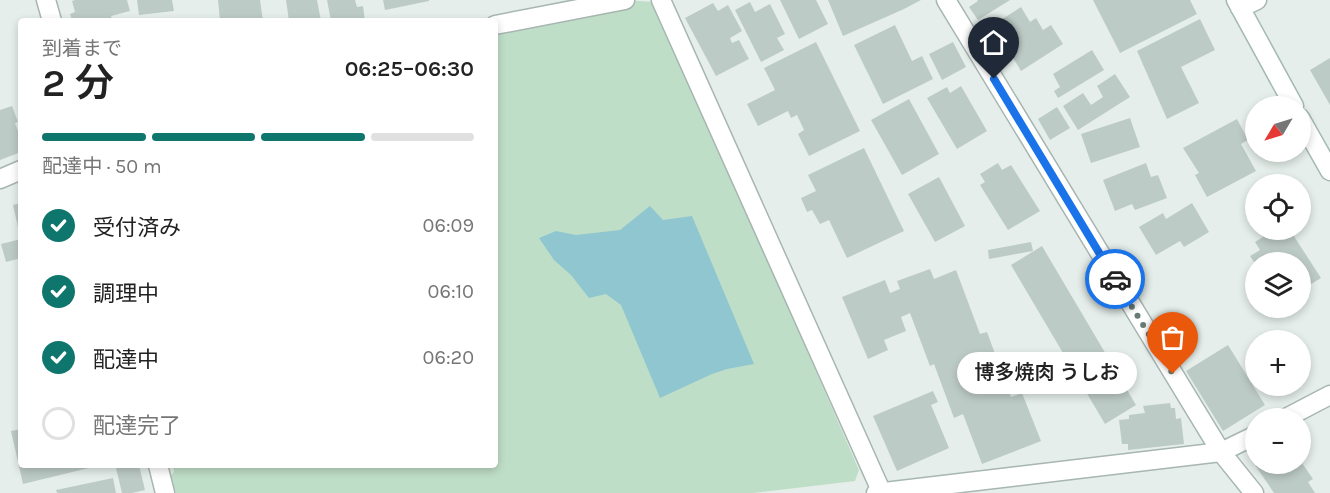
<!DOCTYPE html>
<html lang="ja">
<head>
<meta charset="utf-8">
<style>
	body { margin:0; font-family:Karla,"Noto Sans JP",sans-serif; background:#f2f2f2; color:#222; height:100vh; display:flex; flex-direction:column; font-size:22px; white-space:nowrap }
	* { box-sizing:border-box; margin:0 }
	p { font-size:20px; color:#767676 }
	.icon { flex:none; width:33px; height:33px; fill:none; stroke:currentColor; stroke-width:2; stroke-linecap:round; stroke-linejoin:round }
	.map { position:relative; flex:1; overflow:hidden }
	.details { position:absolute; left:18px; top:18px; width:480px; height:450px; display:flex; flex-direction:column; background:#fff; border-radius:6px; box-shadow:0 3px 9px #0003 }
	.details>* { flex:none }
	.needle { width:39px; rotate:232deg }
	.buttons { position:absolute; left:1245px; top:96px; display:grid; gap:12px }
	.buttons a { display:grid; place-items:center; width:66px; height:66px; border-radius:50%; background:#fff; box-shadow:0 3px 9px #0003; font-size:30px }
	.pin { position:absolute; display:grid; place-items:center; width:51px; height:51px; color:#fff; margin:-62px -26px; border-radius:50% 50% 50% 0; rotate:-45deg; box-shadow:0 0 6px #0007 }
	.pin .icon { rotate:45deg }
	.courier { position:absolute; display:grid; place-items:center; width:60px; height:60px; margin:-30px; border:4px solid #1a73e8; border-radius:50%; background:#fff; color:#222; box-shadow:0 2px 8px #0007 }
	.bubble { position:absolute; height:42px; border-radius:21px; background:#fff; box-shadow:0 3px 9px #0003; font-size:20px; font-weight:600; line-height:42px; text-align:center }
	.head em { font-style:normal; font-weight:600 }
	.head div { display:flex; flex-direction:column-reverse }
	.head { display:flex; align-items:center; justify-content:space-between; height:102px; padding:0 24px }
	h1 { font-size:39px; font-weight:600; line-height:45px }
	.bar { display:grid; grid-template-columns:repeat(4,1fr); gap:9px 6px; align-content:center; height:72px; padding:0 24px }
	.bar i { height:8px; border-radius:4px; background:#e0e0e0 }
	.bar .active { background:#0f766e }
	.bar p { grid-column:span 4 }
	ol { padding:0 24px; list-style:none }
	li { display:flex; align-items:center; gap:18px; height:66px }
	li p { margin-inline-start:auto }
	li .icon { padding:6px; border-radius:50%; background:#0f766e; color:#fff; stroke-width:4 }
	li:last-child { color:#767676 }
	li i { width:33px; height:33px; border:3px solid #e0e0e0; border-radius:50% }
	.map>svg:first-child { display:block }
	.green { fill:#bfdec7 }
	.water { fill:#8fc6d0 }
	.building { fill:#bdcbc6 }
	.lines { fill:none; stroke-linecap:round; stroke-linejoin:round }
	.street-casing { stroke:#a7b6b1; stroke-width:21 }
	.secondary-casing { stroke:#a4b9b2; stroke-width:21 }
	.street { stroke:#fff; stroke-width:18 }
	.secondary { stroke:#fff; stroke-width:18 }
	.done { stroke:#687c76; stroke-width:6; stroke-dasharray:0 10.8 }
	.route { stroke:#1a73e8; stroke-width:8 }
</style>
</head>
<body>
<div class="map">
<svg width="1330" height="493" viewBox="0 0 1330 493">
	<rect width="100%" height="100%" fill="#e5eeea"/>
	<path class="green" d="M568,0h54l32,2 12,25 193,443 -4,11 -102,12h-577l-1,-2 -3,1 -3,-15 5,-5 -1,-7h322v-431l45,-28z"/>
	<path class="water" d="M650,206l13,14 29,-4 62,148 -27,5 -15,5 -52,24 -39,-93 -15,-11 -17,4 -18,-23 -17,-15 -15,-22 17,-7 20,4 44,-5z"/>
	<path class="building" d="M75,0h52l3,11 -19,5 1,5h-40l-2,-7 5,-2 -3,-11z
		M137,0h35l2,11 -35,4z
		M218,0h42l3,21h-43z
		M286,0h31l4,21h-32z
		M327,0h28l2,7 6,-1 2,15h-34z
		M383,0h46v1l-44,9z
		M780,0h36l12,24 -29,15z
		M828,0h93l-17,9 -61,27z
		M977,0h33l-32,20 -9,-13 9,-6z
		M1093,0h97l7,14 -77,39z
		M750,2l5,10 15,-8 15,30 -8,4 7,12 -23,12 -26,-52z
		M713,3l5,8 10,-6 14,26 -12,7 2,5 7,-3 10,19 -33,17 -31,-58z
		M1021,7l9,15 6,-4 7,12 8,-5 12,19 -42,27 -28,-46z
		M1200,19l15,31 -34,17 18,36 -32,16 -30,-68z
		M895,25l17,36 10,-5 11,23 -50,25 -29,-59z
		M816,42l44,89 -51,25 -11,-22 6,-4 -7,-15 -6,3 -3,-7 -30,15 -11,-22 28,-14 -11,-22z
		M953,42l13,25 -24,13 -13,-26z
		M1092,50l12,20 -46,28 -4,-7 6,-4 -7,-13z
		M1330,58v47l-20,-35z
		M1115,74l15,23 -52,33 -15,-24 20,-13 8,12 12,-8 -6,-11z
		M961,86l26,45 -30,18 -30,-51 20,-11 3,6z
		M909,99l30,55 -37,21 -31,-55z
		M12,106l6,16 -3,1 6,16v13l-21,8v-50z
		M1057,107l13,21 -20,12 -12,-21z
		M1130,118l10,29 -49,16 -10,-29z
		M1237,119l11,21 -7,4 15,27 -49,26 -12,-22 4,-2 -16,-25z
		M864,148l40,83 -57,27 -18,-38 -9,4 -8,-14 -5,2 -6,-14 15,-7 -8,-16z
		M998,163l4,7 9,-5 29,46 -32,19 -28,-45 5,-3 -5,-8z
		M1146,163l5,14 7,-2 9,23 -32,12 -3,-6 -17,7 -12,-31z
		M939,177l26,49 -30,16 -27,-48z
		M21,203v32l-1,1 -7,-31z
		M1192,203l17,29 -25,15 -4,-6 -24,14 -17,-28 24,-14 3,6z
		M1274,230h16l31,48 -21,13v-29h-46l-4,-6 10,-6 -5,-8z
		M21,239v19l-15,4 -5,-18z
		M1031,242l2,9 -44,8 -1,-9z
		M1042,246l94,159 -31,19 -94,-159z
		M930,269l4,10 22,-9 24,64 7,-2 24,65 11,-4 19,48 -59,23 -19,-50 -9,4 -20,-54 -4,2 -20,-53 -9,4 5,14 -22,9 4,10 -20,9 -26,-62 43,-17 5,13 10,-4 -3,-8z
		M1228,345l37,60 -42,26 -37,-60z
		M933,391l5,11 -7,3 18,43 -52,23 -24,-55z
		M1170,403l1,5h4l1,11 5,-1 3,26 -56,6v-6h-6l-3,-24 10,-1v-4l16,-2 -2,-7z
		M21,429v36l76,1 -74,18 -12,-53z
		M1300,460l13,19 -5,3 7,11h-41l-19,-28 3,-1h42z
		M131,465h8l6,25 -13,3h-10l-6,-25z
		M113,478l3,15h-59l-1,-3z"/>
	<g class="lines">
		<defs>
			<path id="street" d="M46,0l6,21
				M661,0l221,493
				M946,0l275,452 33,41
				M495,25l130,-25
				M0,179l21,-9
				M1286,418l44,-23
				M158,465l7,28
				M876,493l345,-41 35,-17"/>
			<path id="secondary" d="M1236,0l58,106
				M1240,8l17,-8
				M1300,118l30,53"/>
		</defs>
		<use href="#street" class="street-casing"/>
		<use href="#secondary" class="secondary-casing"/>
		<use href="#street" class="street"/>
		<use href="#secondary" class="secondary"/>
	</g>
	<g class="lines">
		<path class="done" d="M1115,279l58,95"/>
		<path class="route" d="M994,79l121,200"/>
	</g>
</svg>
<div class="buttons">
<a><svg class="needle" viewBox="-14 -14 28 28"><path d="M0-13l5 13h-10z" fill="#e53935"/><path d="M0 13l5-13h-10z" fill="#767676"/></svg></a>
<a><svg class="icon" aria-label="locate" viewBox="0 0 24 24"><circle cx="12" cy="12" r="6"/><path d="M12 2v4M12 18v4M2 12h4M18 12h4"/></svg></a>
<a><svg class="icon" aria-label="layers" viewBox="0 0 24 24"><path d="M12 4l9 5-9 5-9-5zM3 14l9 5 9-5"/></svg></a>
<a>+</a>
<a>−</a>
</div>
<div class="pin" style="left:1173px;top:374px;background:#ea580c"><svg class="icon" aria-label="bag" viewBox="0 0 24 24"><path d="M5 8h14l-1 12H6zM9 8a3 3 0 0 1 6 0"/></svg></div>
<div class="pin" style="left:994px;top:79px;background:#1f2937"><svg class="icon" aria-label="home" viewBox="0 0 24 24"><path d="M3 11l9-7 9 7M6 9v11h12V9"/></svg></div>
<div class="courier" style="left:1115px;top:279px"><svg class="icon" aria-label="car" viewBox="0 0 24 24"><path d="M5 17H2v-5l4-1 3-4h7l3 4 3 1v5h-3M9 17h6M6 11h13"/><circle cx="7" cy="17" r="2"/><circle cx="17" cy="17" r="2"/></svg></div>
<div class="bubble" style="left:957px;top:352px;width:180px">博多焼肉 うしお</div>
<section class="details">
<div class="head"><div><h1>2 分</h1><p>到着まで</p></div><em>06:25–06:30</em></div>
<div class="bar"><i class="active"></i><i class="active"></i><i class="active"></i><i></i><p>配達中 · 50 m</p></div>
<ol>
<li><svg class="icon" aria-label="check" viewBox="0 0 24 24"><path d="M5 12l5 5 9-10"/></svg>受付済み<p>06:09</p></li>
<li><svg class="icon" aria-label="check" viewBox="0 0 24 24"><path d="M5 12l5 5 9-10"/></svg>調理中<p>06:10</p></li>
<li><svg class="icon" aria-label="check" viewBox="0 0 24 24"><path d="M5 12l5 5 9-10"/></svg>配達中<p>06:20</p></li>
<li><i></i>配達完了</li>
</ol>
</section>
</div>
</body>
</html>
